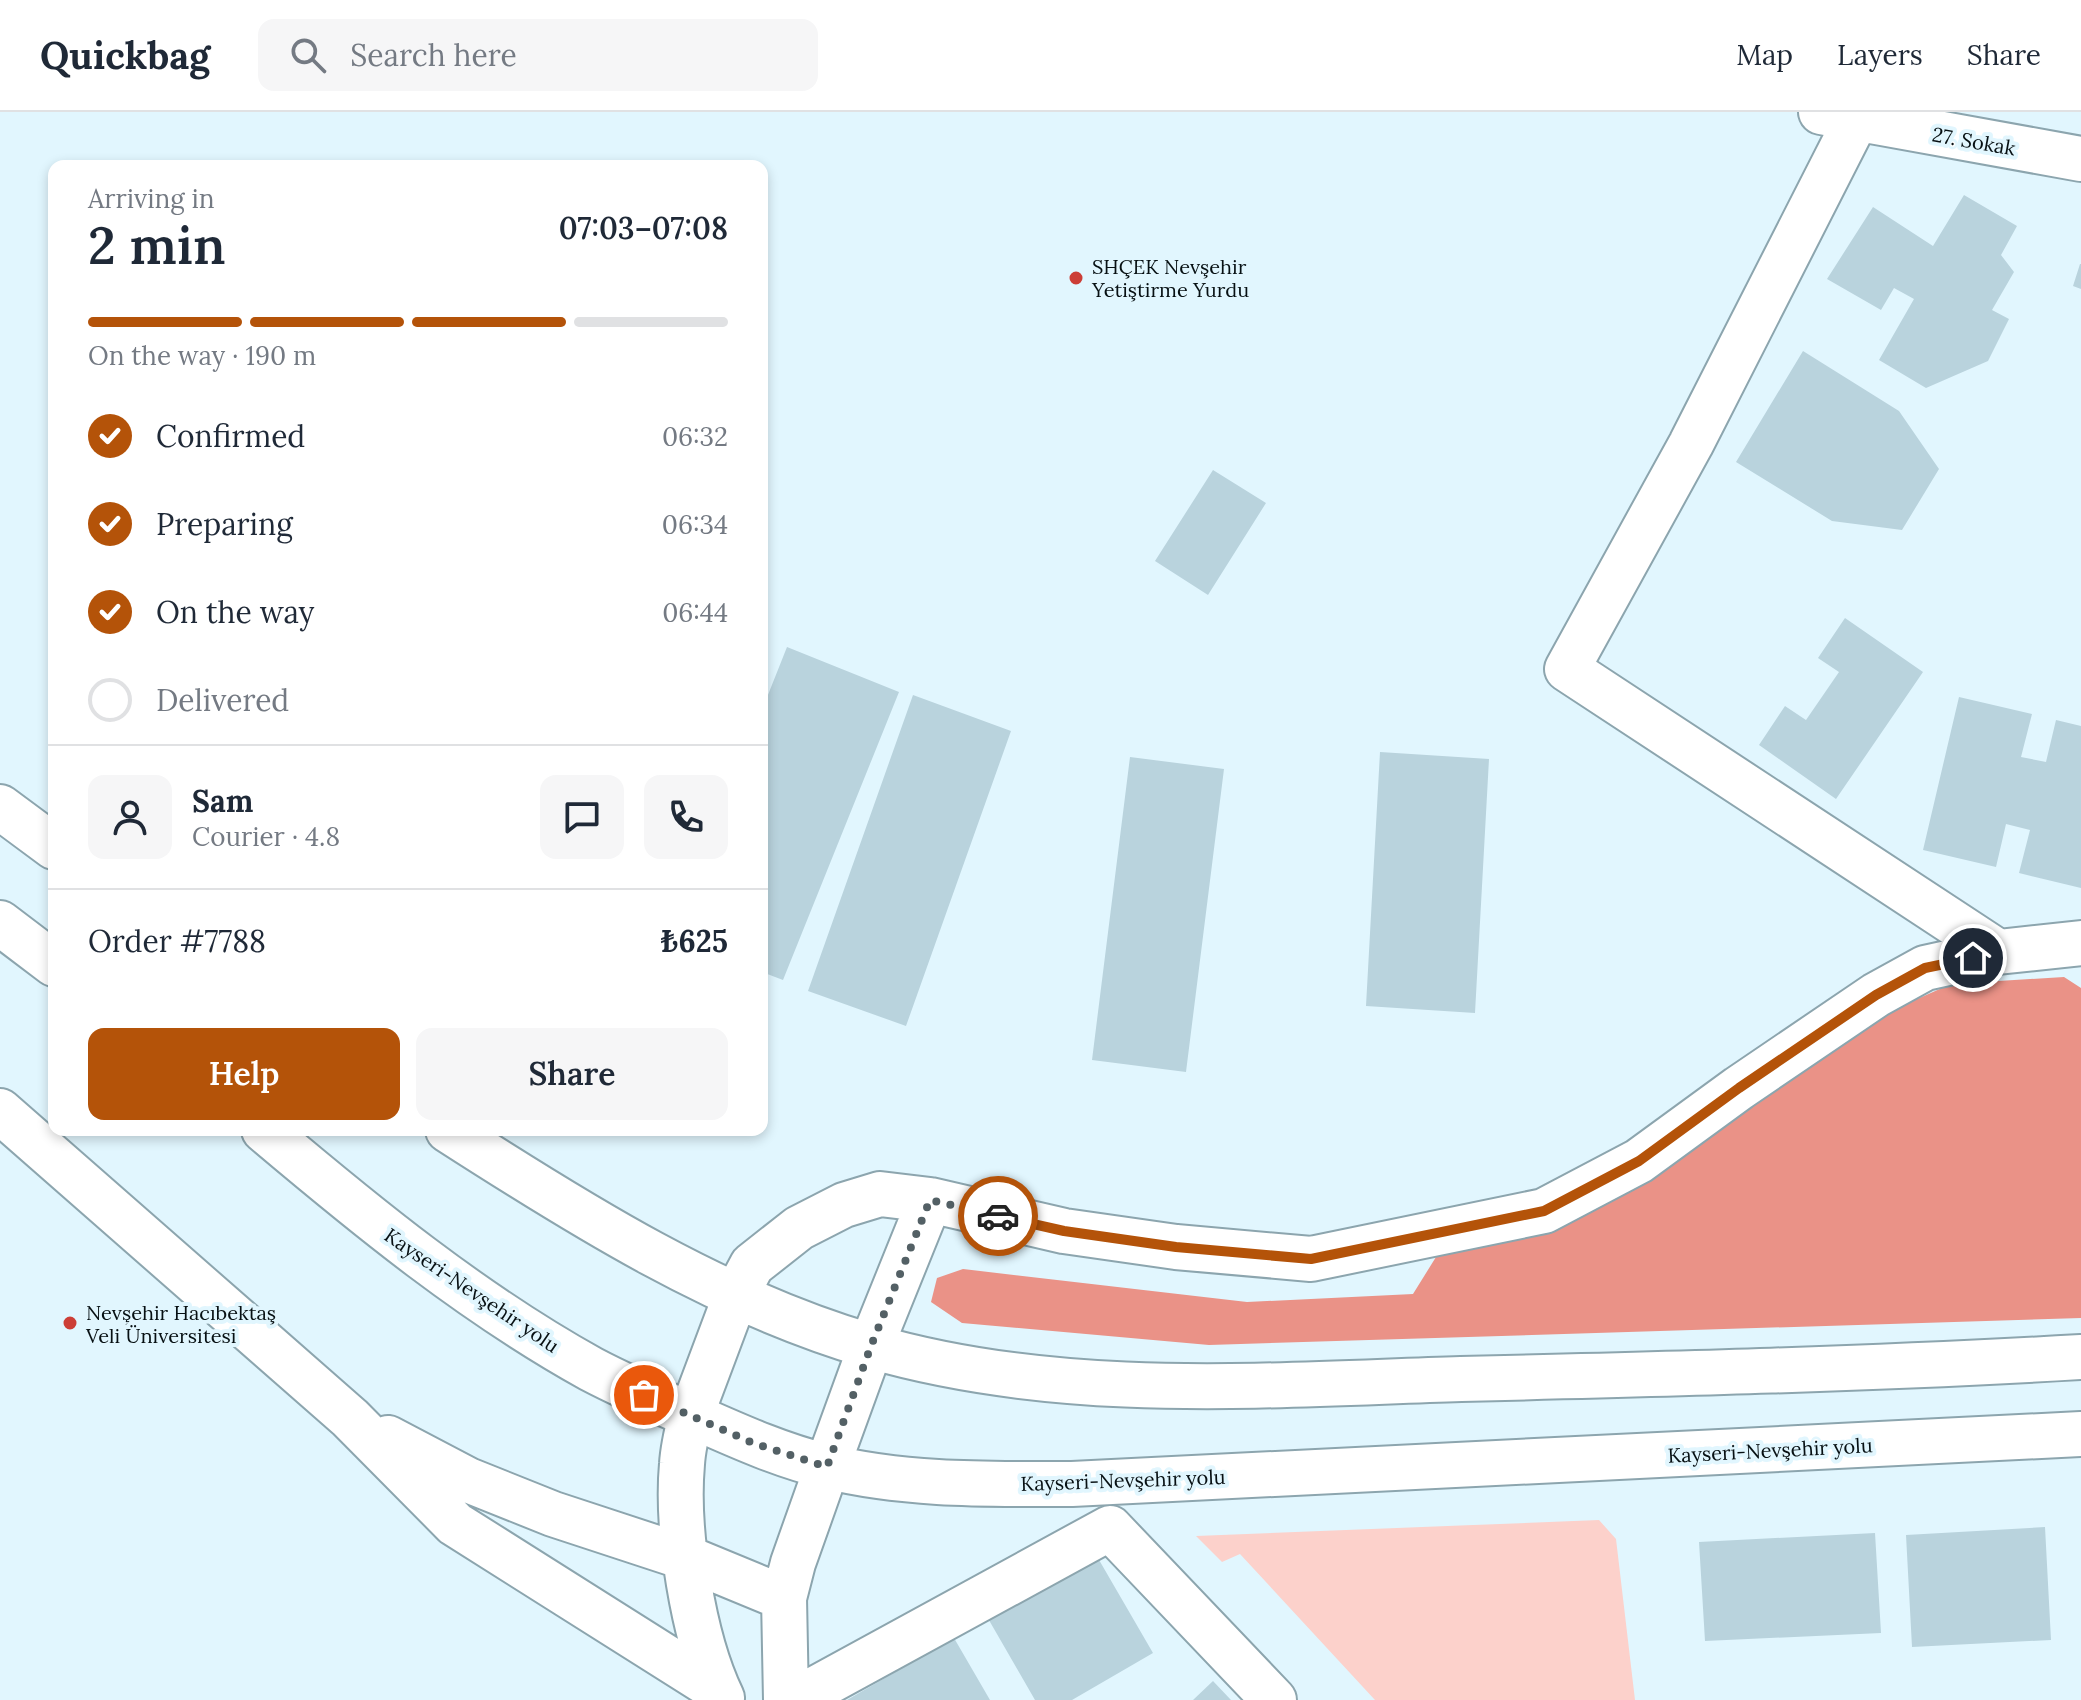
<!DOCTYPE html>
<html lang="en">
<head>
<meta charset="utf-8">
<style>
	body { margin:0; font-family:Lora,serif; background:#f6f6f7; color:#1f2937; height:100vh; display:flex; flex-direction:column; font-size:30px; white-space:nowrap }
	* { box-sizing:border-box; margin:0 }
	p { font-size:26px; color:#747a83 }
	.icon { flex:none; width:44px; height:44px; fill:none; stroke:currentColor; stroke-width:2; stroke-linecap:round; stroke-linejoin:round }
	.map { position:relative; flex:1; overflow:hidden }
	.details { position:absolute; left:48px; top:48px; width:720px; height:976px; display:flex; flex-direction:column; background:#fff; border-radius:16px; box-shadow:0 4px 12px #0003 }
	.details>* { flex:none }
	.pin { position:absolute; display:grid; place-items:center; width:68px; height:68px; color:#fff; margin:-34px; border:4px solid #fff; border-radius:50%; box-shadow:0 2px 8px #0007 }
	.courier { position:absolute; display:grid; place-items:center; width:80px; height:80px; margin:-40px; border:6px solid #b45309; border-radius:50%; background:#fff; color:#222; box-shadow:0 2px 10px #0007 }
	.head em { font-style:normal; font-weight:600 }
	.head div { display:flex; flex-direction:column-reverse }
	.head { display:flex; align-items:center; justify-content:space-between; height:136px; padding:0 40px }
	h1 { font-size:52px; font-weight:600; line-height:60px }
	.bar { display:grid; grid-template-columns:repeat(4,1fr); gap:12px 8px; align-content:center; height:96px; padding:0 40px }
	.bar i { height:10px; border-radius:6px; background:#e0e1e3 }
	.bar .active { background:#b45309 }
	.bar p { grid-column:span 4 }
	.line { display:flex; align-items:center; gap:20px; padding:0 40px; border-top:2px solid #e0e1e3 }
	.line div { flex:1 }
	.round { display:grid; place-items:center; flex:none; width:84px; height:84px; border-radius:16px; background:#f6f6f7 }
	ol { padding:0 40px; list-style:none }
	li { display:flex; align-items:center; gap:24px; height:88px }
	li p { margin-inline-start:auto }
	li .icon { padding:8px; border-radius:50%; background:#b45309; color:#fff; stroke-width:4 }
	li:last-child { color:#747a83 }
	li i { width:44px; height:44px; border:4px solid #e0e1e3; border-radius:50% }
	.action { display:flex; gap:16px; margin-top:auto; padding:16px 40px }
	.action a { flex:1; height:92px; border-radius:16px; background:#b45309; color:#fff; font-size:32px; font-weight:600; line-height:92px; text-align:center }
	.action a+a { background:#f6f6f7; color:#1f2937 }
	header { display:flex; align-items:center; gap:48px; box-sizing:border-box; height:112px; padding:0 40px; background:#fff; border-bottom:2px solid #e0e1e3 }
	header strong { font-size:38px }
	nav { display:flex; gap:44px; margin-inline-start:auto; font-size:28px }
	.search { width:560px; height:72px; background:#f6f6f7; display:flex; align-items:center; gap:20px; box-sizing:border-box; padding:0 28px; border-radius:16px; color:#747a83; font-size:30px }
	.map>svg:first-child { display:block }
	.green { fill:#fcd1cb }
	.forest { fill:#ea9287 }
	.building { fill:#b9d3dd }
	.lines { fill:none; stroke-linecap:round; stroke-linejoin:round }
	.minor-casing { stroke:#8ca5ae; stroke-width:48 }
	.highway-casing { stroke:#8ca5ae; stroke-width:48 }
	.minor { stroke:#fff; stroke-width:44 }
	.highway { stroke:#fff; stroke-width:44 }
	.done { stroke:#536065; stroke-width:8; stroke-dasharray:0 14.4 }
	.route { stroke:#b45309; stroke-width:10 }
	.poi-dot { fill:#cc3e36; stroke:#e1f6fe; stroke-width:3 }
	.labels { text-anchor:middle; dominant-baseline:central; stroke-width:8; stroke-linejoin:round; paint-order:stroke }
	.street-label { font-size:20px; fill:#071013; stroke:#e1f6fe }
	.poi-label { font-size:20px; fill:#071013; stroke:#e1f6fe; text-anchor:start }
</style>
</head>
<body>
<header>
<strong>Quickbag</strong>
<div class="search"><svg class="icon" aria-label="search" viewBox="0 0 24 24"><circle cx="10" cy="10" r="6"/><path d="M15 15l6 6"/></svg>Search here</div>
<nav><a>Map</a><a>Layers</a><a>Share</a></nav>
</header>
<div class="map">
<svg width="2081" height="1588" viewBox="0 0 2081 1588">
	<rect width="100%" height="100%" fill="#e1f6fe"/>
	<path class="green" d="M1599,1408l17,19 19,161h-260l-135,-146 -18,8 -26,-26z"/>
	<path class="forest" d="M2064,865l17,11v330l-872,27 -247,-22 -31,-21 6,-24 26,-9 284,33 166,-8 23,-37 102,-25 103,-49 247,-171 63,-28z"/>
	<path class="building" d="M1964,83l53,31 -16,29 13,17 -22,38 17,9 -21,42 -62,27 -47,-28 35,-61 -20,-11 -13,22 -54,-31 46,-72 60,39z
		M2080,152h1v25l-8,-3z
		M1803,239l96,60 40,58 -37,61 -70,-9 -96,-59z
		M1213,358l53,33 -58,92 -53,-34z
		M1845,506l78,54 -87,127 -77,-54 26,-39 21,14 33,-48 -21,-14z
		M787,535l112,45 -116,288 -21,-8v-262z
		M913,583l98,36 -105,295 -98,-35z
		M1959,585l73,17 -11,43 25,5 10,-42 25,6v162l-62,-15 11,-43 -24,-6 -10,43 -73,-17z
		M1380,640l109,7 -14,254 -109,-7z
		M1130,645l94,12 -38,303 -94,-12z
		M2045,1415l6,113 -139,7 -6,-112z
		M1875,1421l6,100 -176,8 -6,-99z
		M1095,1441l58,100 -81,47h-37l-49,-85z
		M954,1526l36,62h-143z
		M1213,1569l18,19h-38z"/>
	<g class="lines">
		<defs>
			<path id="minor" d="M1821,0l260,47
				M1860,0l-169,332 -124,225 431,283
				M0,999l350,307 105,106 263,166
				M736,1183l16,-30 47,-37 45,-23 36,-11 50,6 134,31 112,16 135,12 233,-48 95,-50 100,-73 137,-93 49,-27 73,-16 83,-9
				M871,1234l59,-146
				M691,1303c-4,16 -8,32 -9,49 -6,66 11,174 40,234
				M388,1326l80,42 85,34 134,44 97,40
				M786,1588l-2,-102 9,-35 34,-96
				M795,1588l315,-172 164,172"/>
			<path id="highway" d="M0,695l54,40
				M0,811l54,41
				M264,1018c103,87 208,173 327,239 34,18 69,33 104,48 43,19 85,38 130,49 81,20 165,18 247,18l1009,-50
				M448,1018c132,85 271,172 422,216 193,56 394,39 591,33 207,-5 414,-10 620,-22
				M691,1303l45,-120
				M827,1355l44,-121"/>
		</defs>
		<use href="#minor" class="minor-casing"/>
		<use href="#highway" class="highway-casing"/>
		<use href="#minor" class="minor"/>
		<use href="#highway" class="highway"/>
	</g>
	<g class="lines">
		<path class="done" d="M644,1283l109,48 74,24 44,-121 59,-146 68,16"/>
		<path class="route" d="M998,1104l66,15 112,16 135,12 233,-48 95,-50 100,-73 137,-93 49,-27 48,-10"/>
	</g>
	<g class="poi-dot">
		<circle cx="1076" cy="166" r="8"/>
		<circle cx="70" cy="1211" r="8"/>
	</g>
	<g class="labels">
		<g class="street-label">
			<text transform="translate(1974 29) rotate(10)">27. Sokak</text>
			<text transform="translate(472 1178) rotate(34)">Kayseri-Nevşehir yolu</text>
			<text transform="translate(1770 1338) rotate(-3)">Kayseri-Nevşehir yolu</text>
			<text transform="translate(1123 1368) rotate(-2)">Kayseri-Nevşehir yolu</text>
		</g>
		<g class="poi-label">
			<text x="1092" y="154">SHÇEK Nevşehir<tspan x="1092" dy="23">Yetiştirme Yurdu</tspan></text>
			<text x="86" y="1200">Nevşehir Hacıbektaş<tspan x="86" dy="23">Veli Üniversitesi</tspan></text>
		</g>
	</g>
</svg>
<div class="pin" style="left:644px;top:1283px;background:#ea580c"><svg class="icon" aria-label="bag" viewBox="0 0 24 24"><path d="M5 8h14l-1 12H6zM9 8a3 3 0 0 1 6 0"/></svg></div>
<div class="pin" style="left:1973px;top:846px;background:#1f2937"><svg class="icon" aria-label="home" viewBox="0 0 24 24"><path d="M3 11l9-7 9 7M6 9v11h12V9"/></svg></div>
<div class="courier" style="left:998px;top:1104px"><svg class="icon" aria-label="car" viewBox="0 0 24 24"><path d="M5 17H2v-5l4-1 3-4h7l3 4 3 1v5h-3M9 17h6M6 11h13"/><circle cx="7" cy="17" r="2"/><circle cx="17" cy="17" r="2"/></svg></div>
<section class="details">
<div class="head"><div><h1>2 min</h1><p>Arriving in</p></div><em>07:03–07:08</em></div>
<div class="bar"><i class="active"></i><i class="active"></i><i class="active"></i><i></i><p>On the way · 190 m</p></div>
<ol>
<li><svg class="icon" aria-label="check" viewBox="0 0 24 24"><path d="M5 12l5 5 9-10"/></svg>Confirmed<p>06:32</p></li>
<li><svg class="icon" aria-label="check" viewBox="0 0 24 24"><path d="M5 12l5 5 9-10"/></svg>Preparing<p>06:34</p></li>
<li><svg class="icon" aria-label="check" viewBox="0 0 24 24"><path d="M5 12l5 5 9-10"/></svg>On the way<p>06:44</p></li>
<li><i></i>Delivered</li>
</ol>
<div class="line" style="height:144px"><a class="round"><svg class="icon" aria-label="person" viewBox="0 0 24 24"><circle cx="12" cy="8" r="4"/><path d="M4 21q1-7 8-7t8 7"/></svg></a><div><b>Sam</b><p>Courier · 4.8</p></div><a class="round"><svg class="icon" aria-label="chat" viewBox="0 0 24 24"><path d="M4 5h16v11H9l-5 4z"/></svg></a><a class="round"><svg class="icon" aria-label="phone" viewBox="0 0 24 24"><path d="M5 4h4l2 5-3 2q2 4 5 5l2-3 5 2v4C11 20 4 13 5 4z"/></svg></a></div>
<div class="line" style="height:104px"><div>Order #7788</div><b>₺625</b></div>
<div class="action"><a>Help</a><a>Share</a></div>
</section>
</div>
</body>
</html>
